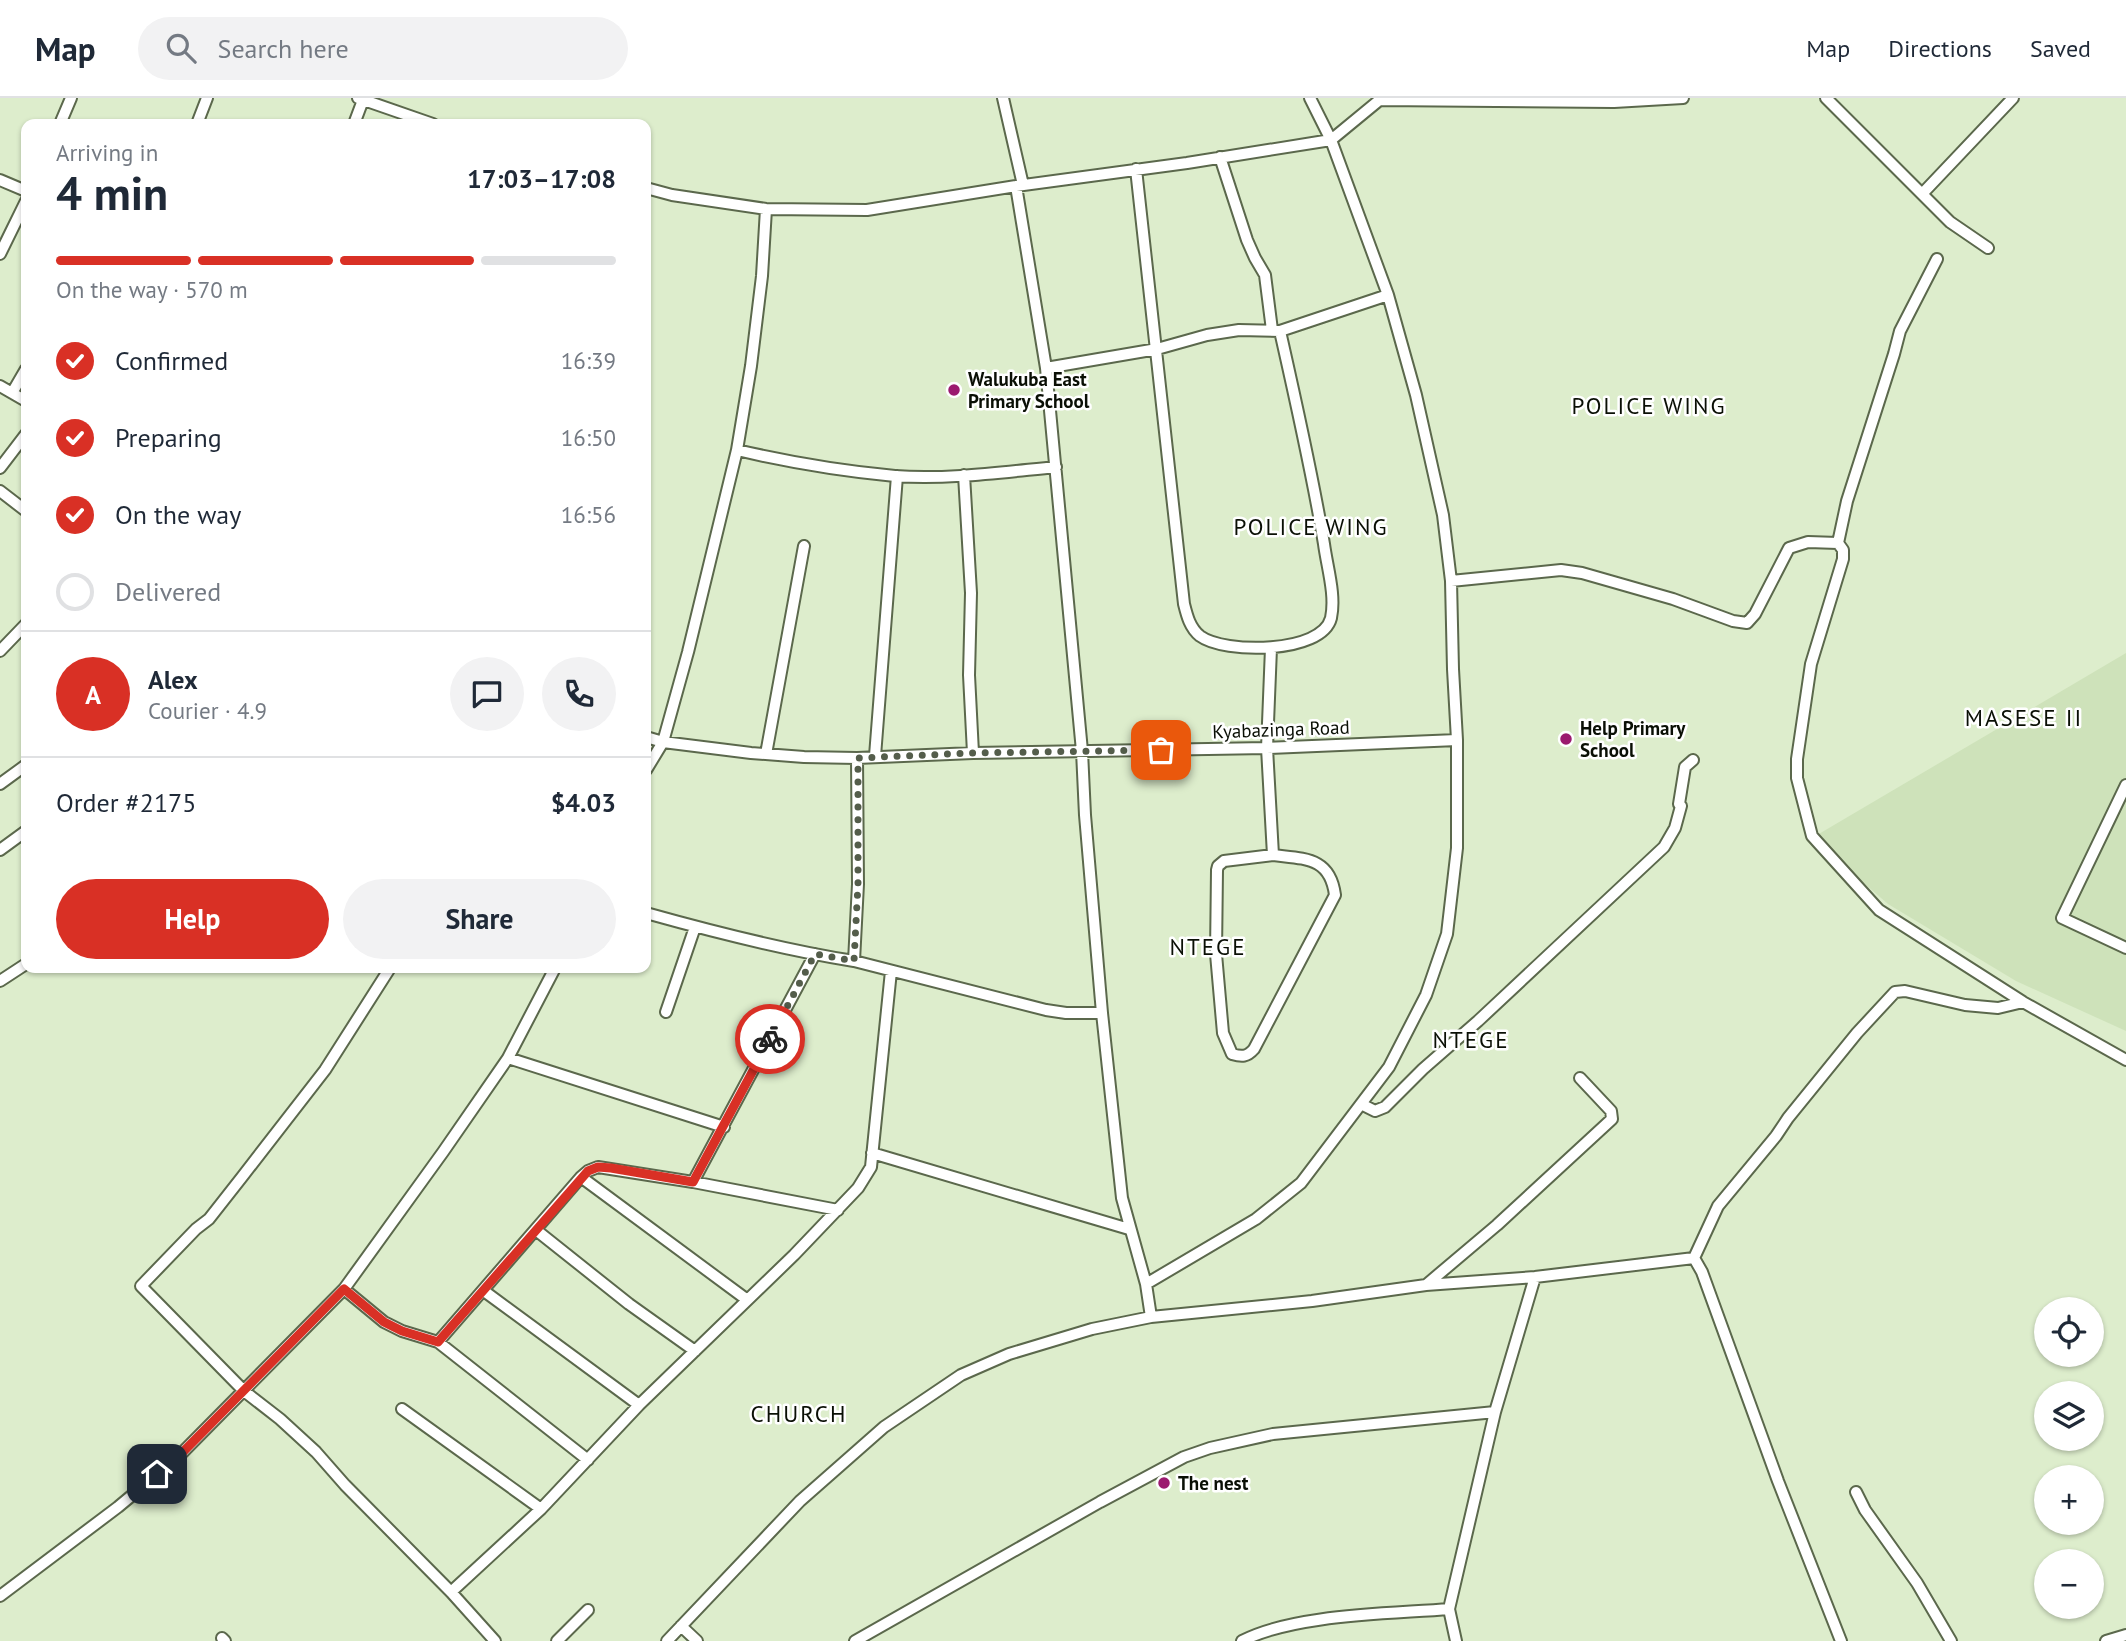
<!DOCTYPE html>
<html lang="en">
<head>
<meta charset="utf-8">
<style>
	body { margin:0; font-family:"PT Sans",sans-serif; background:#f2f2f3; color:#1f2937; height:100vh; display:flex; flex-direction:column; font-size:26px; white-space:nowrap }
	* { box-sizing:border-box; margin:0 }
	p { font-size:23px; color:#747a83 }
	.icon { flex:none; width:38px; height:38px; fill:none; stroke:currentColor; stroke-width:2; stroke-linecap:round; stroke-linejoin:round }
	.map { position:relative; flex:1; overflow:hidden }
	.details { position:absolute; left:21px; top:21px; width:630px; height:854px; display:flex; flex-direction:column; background:#fff; border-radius:14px; box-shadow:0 2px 5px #0004 }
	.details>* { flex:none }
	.buttons { position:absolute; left:2034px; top:1199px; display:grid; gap:14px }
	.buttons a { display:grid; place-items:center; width:70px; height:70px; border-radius:50%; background:#fff; box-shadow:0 2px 5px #0004; font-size:35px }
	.pin { position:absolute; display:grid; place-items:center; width:60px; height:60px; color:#fff; margin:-30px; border-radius:14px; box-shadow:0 4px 10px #0006 }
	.courier { position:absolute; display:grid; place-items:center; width:70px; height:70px; margin:-35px; border:5px solid #d93025; border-radius:50%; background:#fff; color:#222; box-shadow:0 2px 9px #0007 }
	.head em { font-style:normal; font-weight:800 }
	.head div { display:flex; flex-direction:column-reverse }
	.head { display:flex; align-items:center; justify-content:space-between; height:119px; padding:0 35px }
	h1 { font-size:46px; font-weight:800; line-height:52px }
	.bar { display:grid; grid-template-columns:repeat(4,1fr); gap:10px 7px; align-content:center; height:84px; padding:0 35px }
	.bar i { height:9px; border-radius:5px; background:#e0e1e3 }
	.bar .active { background:#d93025 }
	.bar p { grid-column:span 4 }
	.line { display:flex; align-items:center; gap:18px; padding:0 35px; border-top:2px solid #e0e1e3 }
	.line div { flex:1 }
	.round { display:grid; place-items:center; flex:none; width:74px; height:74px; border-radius:37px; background:#f2f2f3 }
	ol { padding:0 35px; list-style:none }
	li { display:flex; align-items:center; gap:21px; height:77px }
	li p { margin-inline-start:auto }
	li .icon { padding:7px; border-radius:50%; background:#d93025; color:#fff; stroke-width:4 }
	li:last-child { color:#747a83 }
	li i { width:38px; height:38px; border:4px solid #e0e1e3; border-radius:50% }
	.cta { display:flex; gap:14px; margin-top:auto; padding:14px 35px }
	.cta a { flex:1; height:80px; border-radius:42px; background:#d93025; color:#fff; font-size:28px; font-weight:800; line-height:80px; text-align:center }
	.cta a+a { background:#f2f2f3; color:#1f2937 }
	header { display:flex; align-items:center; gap:42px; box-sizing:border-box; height:98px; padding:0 35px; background:#fff; border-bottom:2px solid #e0e1e3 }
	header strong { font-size:33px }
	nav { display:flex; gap:38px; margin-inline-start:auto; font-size:24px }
	.search { width:490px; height:63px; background:#f2f2f3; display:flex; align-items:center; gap:18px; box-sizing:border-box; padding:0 24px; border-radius:38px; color:#747a83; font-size:26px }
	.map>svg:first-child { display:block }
	.built { fill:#cee2ba }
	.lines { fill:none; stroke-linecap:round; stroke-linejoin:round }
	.minor-casing { stroke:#5b684c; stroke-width:14 }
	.minor { stroke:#fff; stroke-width:10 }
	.done { stroke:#545d4b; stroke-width:7; stroke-dasharray:0 12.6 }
	.route { stroke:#d93025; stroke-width:9 }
	.poi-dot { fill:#9b1a6f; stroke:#fff; stroke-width:2.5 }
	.labels { text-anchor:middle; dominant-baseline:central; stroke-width:5; stroke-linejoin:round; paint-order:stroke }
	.poi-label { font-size:19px; font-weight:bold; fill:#0a0f05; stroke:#fff; text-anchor:start }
	.street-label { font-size:19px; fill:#0a0f05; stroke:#fff }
	.quarter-label { font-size:23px; letter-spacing:2px; fill:#0a0f05; stroke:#fff }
</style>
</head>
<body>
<header>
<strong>Map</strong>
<div class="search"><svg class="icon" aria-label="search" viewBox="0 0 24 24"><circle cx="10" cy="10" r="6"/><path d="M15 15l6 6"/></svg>Search here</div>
<nav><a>Map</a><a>Directions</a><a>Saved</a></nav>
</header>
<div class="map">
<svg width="2126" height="1543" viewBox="0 0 2126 1543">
	<rect width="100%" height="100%" fill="#ddedcc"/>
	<path class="built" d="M2126,555v378l-110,-50 -128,-77 -76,-66z"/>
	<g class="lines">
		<defs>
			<path id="minor" d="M358,0l75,26
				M1003,0l20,87
				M1826,0l96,96 91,-96
				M1379,2l235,2 69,-4
				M60,26l11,-26
				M197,26l10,-26
				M354,26l9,-24
				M1220,59l27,83 8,18 10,17 7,55
				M1136,71l48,435c3,12 6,24 16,32 24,18 122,18 131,-18 5,-23 -4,-51 -7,-74 -12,-72 -28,-142 -44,-213
				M0,82l26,11
				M1016,88l30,182 36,383 3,64 17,198 20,185 24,86 5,33
				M646,90l26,7 94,14 101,1 149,-24 171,-23 144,-23 51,-42
				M1922,96l28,28 38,26
				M0,156l26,-53
				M1046,270l111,-19 50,-14 32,-5 41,1 108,-36
				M0,288l26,15
				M12,295l14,-24
				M737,352c51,12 105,21 158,26 51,4 109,-4 161,-9
				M0,370l26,-34
				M964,377l7,118 -2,82 4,78
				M0,393l26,20
				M1838,445l5,7v9l-32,105 -14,95v19l15,58 67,74 144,92 103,58
				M1451,483l110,-11 21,3 91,26 60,22 14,2 8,-9 34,-66 19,-6 30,1 9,-42 47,-147 6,-23 37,-72
				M1271,550l-4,100 6,107
				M0,553l26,-27
				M646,639l17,5 88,11 53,4 53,1 116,-5 294,-5 190,-8
				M766,656l38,-208
				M875,658l22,-280
				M857,660l1,126 -4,77 192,49 20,3h36
				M646,672l17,-28 25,-90 49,-202 14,-84 11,-90 4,-67
				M0,686l26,-19
				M2126,687l-64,133 64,30
				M0,752l26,-19
				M1273,757c32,4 57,2 62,40l-81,154c-7,8 -12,8 -22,5l-9,-21 -7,-79 1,-84 1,-4 6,-5z
				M646,815c68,19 138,37 208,48
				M390,870l-65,102 -83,107 -33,42 -13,10 -55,57 103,105 36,28 36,33 29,33 106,107 44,49
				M0,883l26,-17
				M666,914l29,-85
				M508,960l216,69
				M1361,1006l14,7 10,-4 38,-38 55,-48 186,-174 11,-19 6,-22 -2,-2 6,-37 8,-7
				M872,1055l257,76
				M581,1079l165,122
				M693,1084l122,-228
				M536,1132l93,74 66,47
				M1694,1160l24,-52 58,-70 12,-18 69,-85 38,-41 10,-1 60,14 33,3 25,-6
				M1146,1186l110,-65 45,-36 88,-116 37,-72 21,-61 10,-86v-108l-4,-71 -2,-88 -8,-66 -27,-120 -28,-100 -57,-155 -21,-42
				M1426,1187l71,-60 115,-106 -1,-8 -31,-33
				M344,1191l40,33 18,9 36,11 143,-165 7,-6 10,-4 95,15 145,28
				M484,1193l155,114
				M438,1244l150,118
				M402,1311l139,100
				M1856,1394l9,18 52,73 34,58
				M451,1494l90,-83 98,-104 155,-150 64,-67 13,-21 20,-196
				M0,1498l118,-89 59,-49 167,-169 99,-137 65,-94 47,-90
				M681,1528l16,15
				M222,1540l3,3
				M557,1543l31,-31
				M667,1543l133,-140 84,-74 77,-52 48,-21 83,-25 59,-12 161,-16 114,-16 109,-8 159,-19 8,14 76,209 63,160
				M855,1543l245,-139 84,-45 26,-9 63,-14 222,-22
				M1242,1543c52,-27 148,-27 207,-32
				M1456,1543l-7,-32 46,-197 40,-135
				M2106,1543l20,-6"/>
		</defs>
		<use href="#minor" class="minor-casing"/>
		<use href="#minor" class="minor"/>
	</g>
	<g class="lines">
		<path class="done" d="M770,941l45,-85 39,7 4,-77v-126l115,-5 188,-3"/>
		<path class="route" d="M157,1376l20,-16 167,-169 40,33 18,9 36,11 150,-171 10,-4 13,1 82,14 77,-143"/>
	</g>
	<g class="poi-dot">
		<circle cx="954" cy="292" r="7"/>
		<circle cx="1566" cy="641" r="7"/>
		<circle cx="1164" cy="1385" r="7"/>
	</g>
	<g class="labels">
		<g class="poi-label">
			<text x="968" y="281">Walukuba East<tspan x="968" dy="22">Primary School</tspan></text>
			<text x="1580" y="630">Help Primary<tspan x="1580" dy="22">School</tspan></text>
			<text x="1178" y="1385">The nest</text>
		</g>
		<g class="street-label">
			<text transform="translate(1281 631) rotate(-2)">Kyabazinga Road</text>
		</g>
		<g class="quarter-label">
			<text x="1649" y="307">POLICE WING</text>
			<text x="1311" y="428">POLICE WING</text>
			<text x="2024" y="619">MASESE II</text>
			<text x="1208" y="848">NTEGE</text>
			<text x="1471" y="941">NTEGE</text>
			<text x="799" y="1315">CHURCH</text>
		</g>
	</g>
</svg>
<div class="buttons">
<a><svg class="icon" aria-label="locate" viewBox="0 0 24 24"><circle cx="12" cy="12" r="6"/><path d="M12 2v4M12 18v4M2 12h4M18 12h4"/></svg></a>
<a><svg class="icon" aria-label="layers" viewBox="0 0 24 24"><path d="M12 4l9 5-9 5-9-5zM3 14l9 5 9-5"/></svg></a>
<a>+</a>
<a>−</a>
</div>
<div class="pin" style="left:1161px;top:652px;background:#ea580c"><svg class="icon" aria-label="bag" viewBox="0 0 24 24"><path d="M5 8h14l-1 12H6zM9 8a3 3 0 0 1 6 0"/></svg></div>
<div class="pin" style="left:157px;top:1376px;background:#1f2937"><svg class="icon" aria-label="home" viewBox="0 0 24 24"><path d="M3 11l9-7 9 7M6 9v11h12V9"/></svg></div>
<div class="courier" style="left:770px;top:941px"><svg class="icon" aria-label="bike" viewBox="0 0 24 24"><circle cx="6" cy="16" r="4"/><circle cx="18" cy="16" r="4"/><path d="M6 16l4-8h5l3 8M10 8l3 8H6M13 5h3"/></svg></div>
<section class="details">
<div class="head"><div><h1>4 min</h1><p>Arriving in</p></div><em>17:03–17:08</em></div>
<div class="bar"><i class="active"></i><i class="active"></i><i class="active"></i><i></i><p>On the way · 570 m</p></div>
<ol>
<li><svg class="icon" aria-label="check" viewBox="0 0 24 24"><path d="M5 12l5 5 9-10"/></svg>Confirmed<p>16:39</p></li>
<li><svg class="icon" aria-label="check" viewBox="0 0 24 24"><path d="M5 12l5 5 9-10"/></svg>Preparing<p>16:50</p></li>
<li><svg class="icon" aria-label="check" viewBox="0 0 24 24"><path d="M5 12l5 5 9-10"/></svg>On the way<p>16:56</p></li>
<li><i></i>Delivered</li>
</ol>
<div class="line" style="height:126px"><b class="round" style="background:#d93025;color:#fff">A</b><div><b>Alex</b><p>Courier · 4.9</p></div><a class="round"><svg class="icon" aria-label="chat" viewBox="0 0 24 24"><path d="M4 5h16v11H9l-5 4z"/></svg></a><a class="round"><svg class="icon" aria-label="phone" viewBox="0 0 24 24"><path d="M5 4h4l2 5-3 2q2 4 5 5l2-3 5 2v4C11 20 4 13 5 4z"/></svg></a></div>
<div class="line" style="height:91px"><div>Order #2175</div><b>$4.03</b></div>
<div class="cta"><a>Help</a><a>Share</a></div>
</section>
</div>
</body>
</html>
